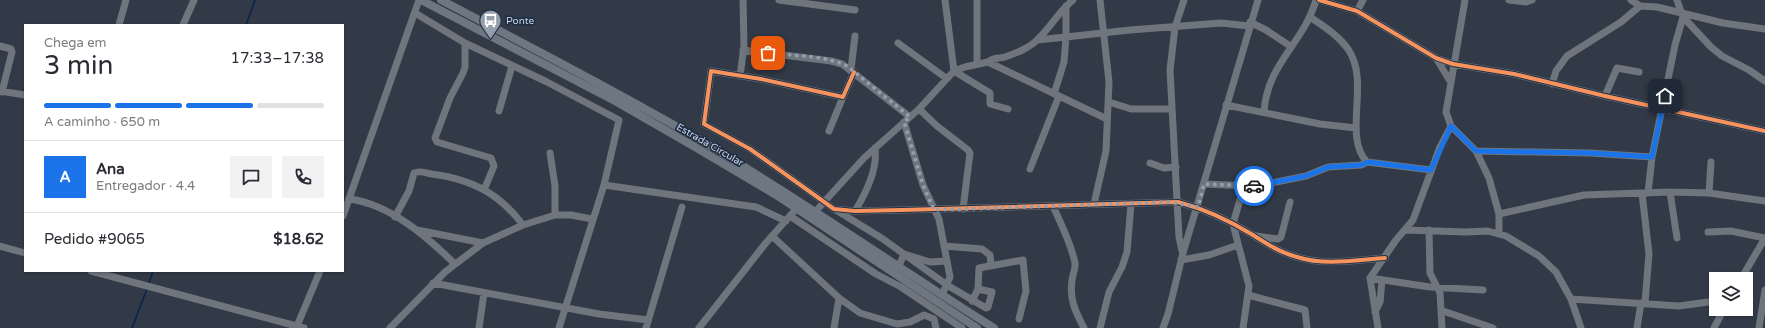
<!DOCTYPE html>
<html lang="pt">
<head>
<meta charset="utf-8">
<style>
	body { margin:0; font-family:"Varela Round",sans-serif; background:#f2f2f3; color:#2b2b33; height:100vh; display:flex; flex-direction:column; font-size:15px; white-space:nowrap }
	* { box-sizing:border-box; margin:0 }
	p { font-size:13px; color:#7c7c81 }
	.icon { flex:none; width:22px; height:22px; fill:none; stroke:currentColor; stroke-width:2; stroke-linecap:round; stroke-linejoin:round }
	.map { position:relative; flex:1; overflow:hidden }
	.sheet { position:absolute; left:24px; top:24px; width:320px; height:248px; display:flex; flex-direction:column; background:#fff; border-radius:0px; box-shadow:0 1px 3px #0004 }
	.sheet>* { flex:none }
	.tools { position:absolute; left:1709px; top:272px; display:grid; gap:8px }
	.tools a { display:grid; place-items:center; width:44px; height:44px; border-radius:0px; background:#fff; box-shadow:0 1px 3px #0004; font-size:20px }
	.pin { position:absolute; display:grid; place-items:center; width:34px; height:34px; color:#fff; margin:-17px; border-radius:8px; box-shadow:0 2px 6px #0006 }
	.courier { position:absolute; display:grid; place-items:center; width:40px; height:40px; margin:-20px; border:3px solid #1a73e8; border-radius:50%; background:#fff; color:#222; box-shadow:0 1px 5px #0007 }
	.summary em { font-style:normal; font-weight:600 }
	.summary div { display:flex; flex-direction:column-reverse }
	.summary { display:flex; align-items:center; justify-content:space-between; height:68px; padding:0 20px }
	h1 { font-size:26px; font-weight:600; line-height:30px }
	.bar { display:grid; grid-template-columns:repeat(4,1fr); gap:6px 4px; align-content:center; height:48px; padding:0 20px }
	.bar i { height:5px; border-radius:3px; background:#e1e1e2 }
	.bar .current { background:#1a73e8 }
	.bar p { grid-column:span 4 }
	.line { display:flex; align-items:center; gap:10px; padding:0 20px; border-top:1px solid #e1e1e2 }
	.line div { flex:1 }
	.round { display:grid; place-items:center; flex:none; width:42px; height:42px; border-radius:0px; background:#f2f2f3 }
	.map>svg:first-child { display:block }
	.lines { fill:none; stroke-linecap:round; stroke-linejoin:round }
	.stream { stroke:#08224c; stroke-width:1.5 }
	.minor { stroke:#6e757d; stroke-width:7 }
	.major { stroke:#6e7681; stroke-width:8 }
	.cycleway-casing { stroke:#1f2e45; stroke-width:6 }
	.cycleway { stroke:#f8935d; stroke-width:4 }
	.done { stroke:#959eac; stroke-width:4; stroke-dasharray:0 7.2 }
	.route { stroke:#1a73e8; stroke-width:5 }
	.labels { text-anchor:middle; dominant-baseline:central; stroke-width:3.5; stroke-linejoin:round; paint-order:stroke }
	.poi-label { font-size:10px; fill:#cad4e3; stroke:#1f2e45; text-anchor:start }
	.street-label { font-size:10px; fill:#cad4e3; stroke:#1f2e45 }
</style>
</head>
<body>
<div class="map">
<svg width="1765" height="328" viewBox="0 0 1765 328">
	<rect width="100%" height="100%" fill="#323a47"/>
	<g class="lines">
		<path class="stream" d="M246,25l9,-25
			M149,283l4,-12
			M132,328l15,-39"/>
		<path class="minor" d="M779,0l76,10
			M945,0l9,71
			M1319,0l38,11 79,47 17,6 61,10 91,22 160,35
			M1465,0l-19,112 5,14 25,25 13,27 10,36v20
			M1509,0l17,2 6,-2
			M1631,0l9,6
			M1677,0l6,17 28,30 11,9 27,14 16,11
			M1357,11l6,-11
			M415,13l50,30 82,39 72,38 -15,65 -45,143
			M1310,17c13,9 28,18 38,32 23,33 -6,87 19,113
			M1250,22l16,8 24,16
			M119,25l7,-25
			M183,25l11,-25
			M1038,40l92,-10 91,-7 28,3
			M465,43v24l-2,6 -13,25 -15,40 2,4 54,16 3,8 -10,24
			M898,43l48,35
			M0,46l11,3 1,3 -10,40
			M743,50l88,11 11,3 68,53
			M1436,58l14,23
			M988,62c6,-5 10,-3 17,-5 11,-4 25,-9 33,-18 13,-12 21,-28 35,-39
			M977,63v-63
			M851,69l4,-33
			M954,71l36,22v11l18,5
			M854,72l-11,25 -82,-18 -50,-8 -7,53 46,25 84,60 21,2 47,-1 276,-8c27,7 52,19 75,33 14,9 28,18 44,22 28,9 59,3 88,1
			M740,76l4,-30 -1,-46
			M1552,84l4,-13 11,-15 54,-34 19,-16 17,1 66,16 42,6
			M0,91l25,4
			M1054,94l10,-32 2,-25v-31
			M1605,96l12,-28 22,4
			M1109,102l22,7h40
			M1226,105l94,19 36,4
			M919,109l18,17 31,24 2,3 -7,56
			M499,111l13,-45
			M1264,112c3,-49 40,-69 52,-112
			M904,122l19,63 16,34 11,58 -8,18
			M829,131l14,-34
			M1476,151l114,2 62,4
			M550,153l5,33v29
			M1150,163l14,5 12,-1
			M1030,169l29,-73
			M1204,184l46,2 11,-1 45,-9 22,-9 33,-2 6,-3 64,8
			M604,185l152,22 30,14
			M1670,192l7,46
			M1642,193l7,61 -4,49
			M1648,193l4,-36 23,-112 8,-28
			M1709,193l2,-31
			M350,199c41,6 76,37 105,65
			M1094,204l12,-53 3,-69 -9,-82
			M1053,206c8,18 18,37 22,57 1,6 -3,12 -3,18 -3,18 4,32 12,47
			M836,210l47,29 64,46 39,23 2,-1 4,-15 -14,-3
			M855,211c11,-18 23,-42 20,-63
			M815,212l49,-54 55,-49 35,-38 11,-4 23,-5 119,57
			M1499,214l85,-19 86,-3 39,1 56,8
			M343,216l76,-216
			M790,216l86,58 25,13 61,41
			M395,217l14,-26 5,-18c5,-3 12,0 18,1 39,5 67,19 91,51
			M417,230l66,13
			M1405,230l61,2 22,-1 18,5 33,20 17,16 15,27 10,29
			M1429,230l1,43 10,20 2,35
			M1708,232l23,-1 34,7
			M772,236l67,62 21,15 37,11 13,-2 14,-7 10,4 2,9
			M1256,236l22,3 3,-2 9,-35
			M0,246l25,7
			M944,246l38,3 8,6 1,11
			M1182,251l-3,-14 -9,-167 5,-43 9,-27
			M1181,260l28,-5 29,-10
			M899,266l5,-12 26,8 17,-1
			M91,271l213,57
			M1370,278l60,9 53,3
			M1741,279l24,-41
			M433,283l166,31 49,6
			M1248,295l57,15 2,17
			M1571,299l108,7 37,-5
			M972,301l6,-12 1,-21 44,-8 3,31 -7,28
			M1443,311l50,17
			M1375,312l5,-10 2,-22
			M297,326l23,-55
			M390,328l55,-56 38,-29 40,-18 32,-10h16l21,4
			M479,328l5,-35
			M646,328l36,-121
			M699,328l66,-84 31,-35
			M834,328l5,-30
			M1100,328l9,-36 13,-25 5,-15 4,-48
			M1163,328l5,-14 15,-61 75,-253
			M1243,328l6,-42 -16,-62 11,-38
			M1378,328l-8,-50 26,-38 17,-20 27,-73 11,-21
			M1637,328l4,-25
			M1714,328l10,-19
			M1759,328l6,-38"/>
		<path class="major" d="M421,0l194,101 80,46 81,48 201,133
			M441,0c87,46 174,90 259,140 100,59 195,126 294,188"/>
		<defs>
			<path id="cycleway" d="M1319,0l38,11 79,47 17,6 61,10 91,22 160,35
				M854,72l-11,25 -82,-18 -50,-8 -7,53 46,25 84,60 21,2 47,-1 276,-8c27,7 52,19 75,33 14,9 28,18 44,22 28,9 59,3 88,1"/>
		</defs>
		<use href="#cycleway" class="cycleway-casing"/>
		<use href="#cycleway" class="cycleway"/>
	</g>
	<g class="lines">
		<path class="done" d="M768,53c26,3 56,2 79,13l63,51 -6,5 19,63 11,25 235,-8 29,5 6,-23 50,2"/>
		<path class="route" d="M1254,186l52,-10 22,-9 33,-2 7,-3 63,8 20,-44 25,25 114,2 62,4 13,-61"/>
	</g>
	<defs>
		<symbol id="bus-pin" viewBox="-11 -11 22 30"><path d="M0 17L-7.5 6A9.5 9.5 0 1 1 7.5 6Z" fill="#959eac" stroke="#1f2e45"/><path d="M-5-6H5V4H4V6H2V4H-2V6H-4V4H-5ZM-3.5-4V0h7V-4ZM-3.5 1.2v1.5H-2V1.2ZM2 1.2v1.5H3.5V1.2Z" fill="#fff"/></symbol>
	</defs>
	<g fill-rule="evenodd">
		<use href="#bus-pin" x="478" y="8" width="25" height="34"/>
	</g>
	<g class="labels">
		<g class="poi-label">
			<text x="506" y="21">Ponte</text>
		</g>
		<g class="street-label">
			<text transform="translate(710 145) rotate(30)">Estrada Circular</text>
		</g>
	</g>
</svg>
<div class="tools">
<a><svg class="icon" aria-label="layers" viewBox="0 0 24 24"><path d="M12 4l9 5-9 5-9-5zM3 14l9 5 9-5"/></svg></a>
</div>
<div class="pin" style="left:768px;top:53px;background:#ea580c"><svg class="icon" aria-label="bag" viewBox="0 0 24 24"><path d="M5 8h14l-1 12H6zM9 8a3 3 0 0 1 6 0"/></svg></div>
<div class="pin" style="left:1665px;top:96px;background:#1f2937"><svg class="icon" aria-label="home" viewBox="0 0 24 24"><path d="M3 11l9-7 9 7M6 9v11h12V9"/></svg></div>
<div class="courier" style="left:1254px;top:186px"><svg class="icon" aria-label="car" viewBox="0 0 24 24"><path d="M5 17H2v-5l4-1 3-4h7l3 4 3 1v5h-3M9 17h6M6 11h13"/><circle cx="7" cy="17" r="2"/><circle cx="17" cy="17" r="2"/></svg></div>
<section class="sheet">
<div class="summary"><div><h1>3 min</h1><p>Chega em</p></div><em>17:33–17:38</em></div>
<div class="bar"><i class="current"></i><i class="current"></i><i class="current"></i><i></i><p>A caminho · 650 m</p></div>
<div class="line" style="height:72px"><b class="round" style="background:#1a73e8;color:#fff">A</b><div><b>Ana</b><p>Entregador · 4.4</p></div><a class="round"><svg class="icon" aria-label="chat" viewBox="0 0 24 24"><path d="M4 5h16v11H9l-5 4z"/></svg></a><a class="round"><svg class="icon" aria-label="phone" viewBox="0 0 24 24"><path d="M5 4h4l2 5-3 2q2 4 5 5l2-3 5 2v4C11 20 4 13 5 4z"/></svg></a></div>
<div class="line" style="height:52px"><div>Pedido #9065</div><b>$18.62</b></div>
</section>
</div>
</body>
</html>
